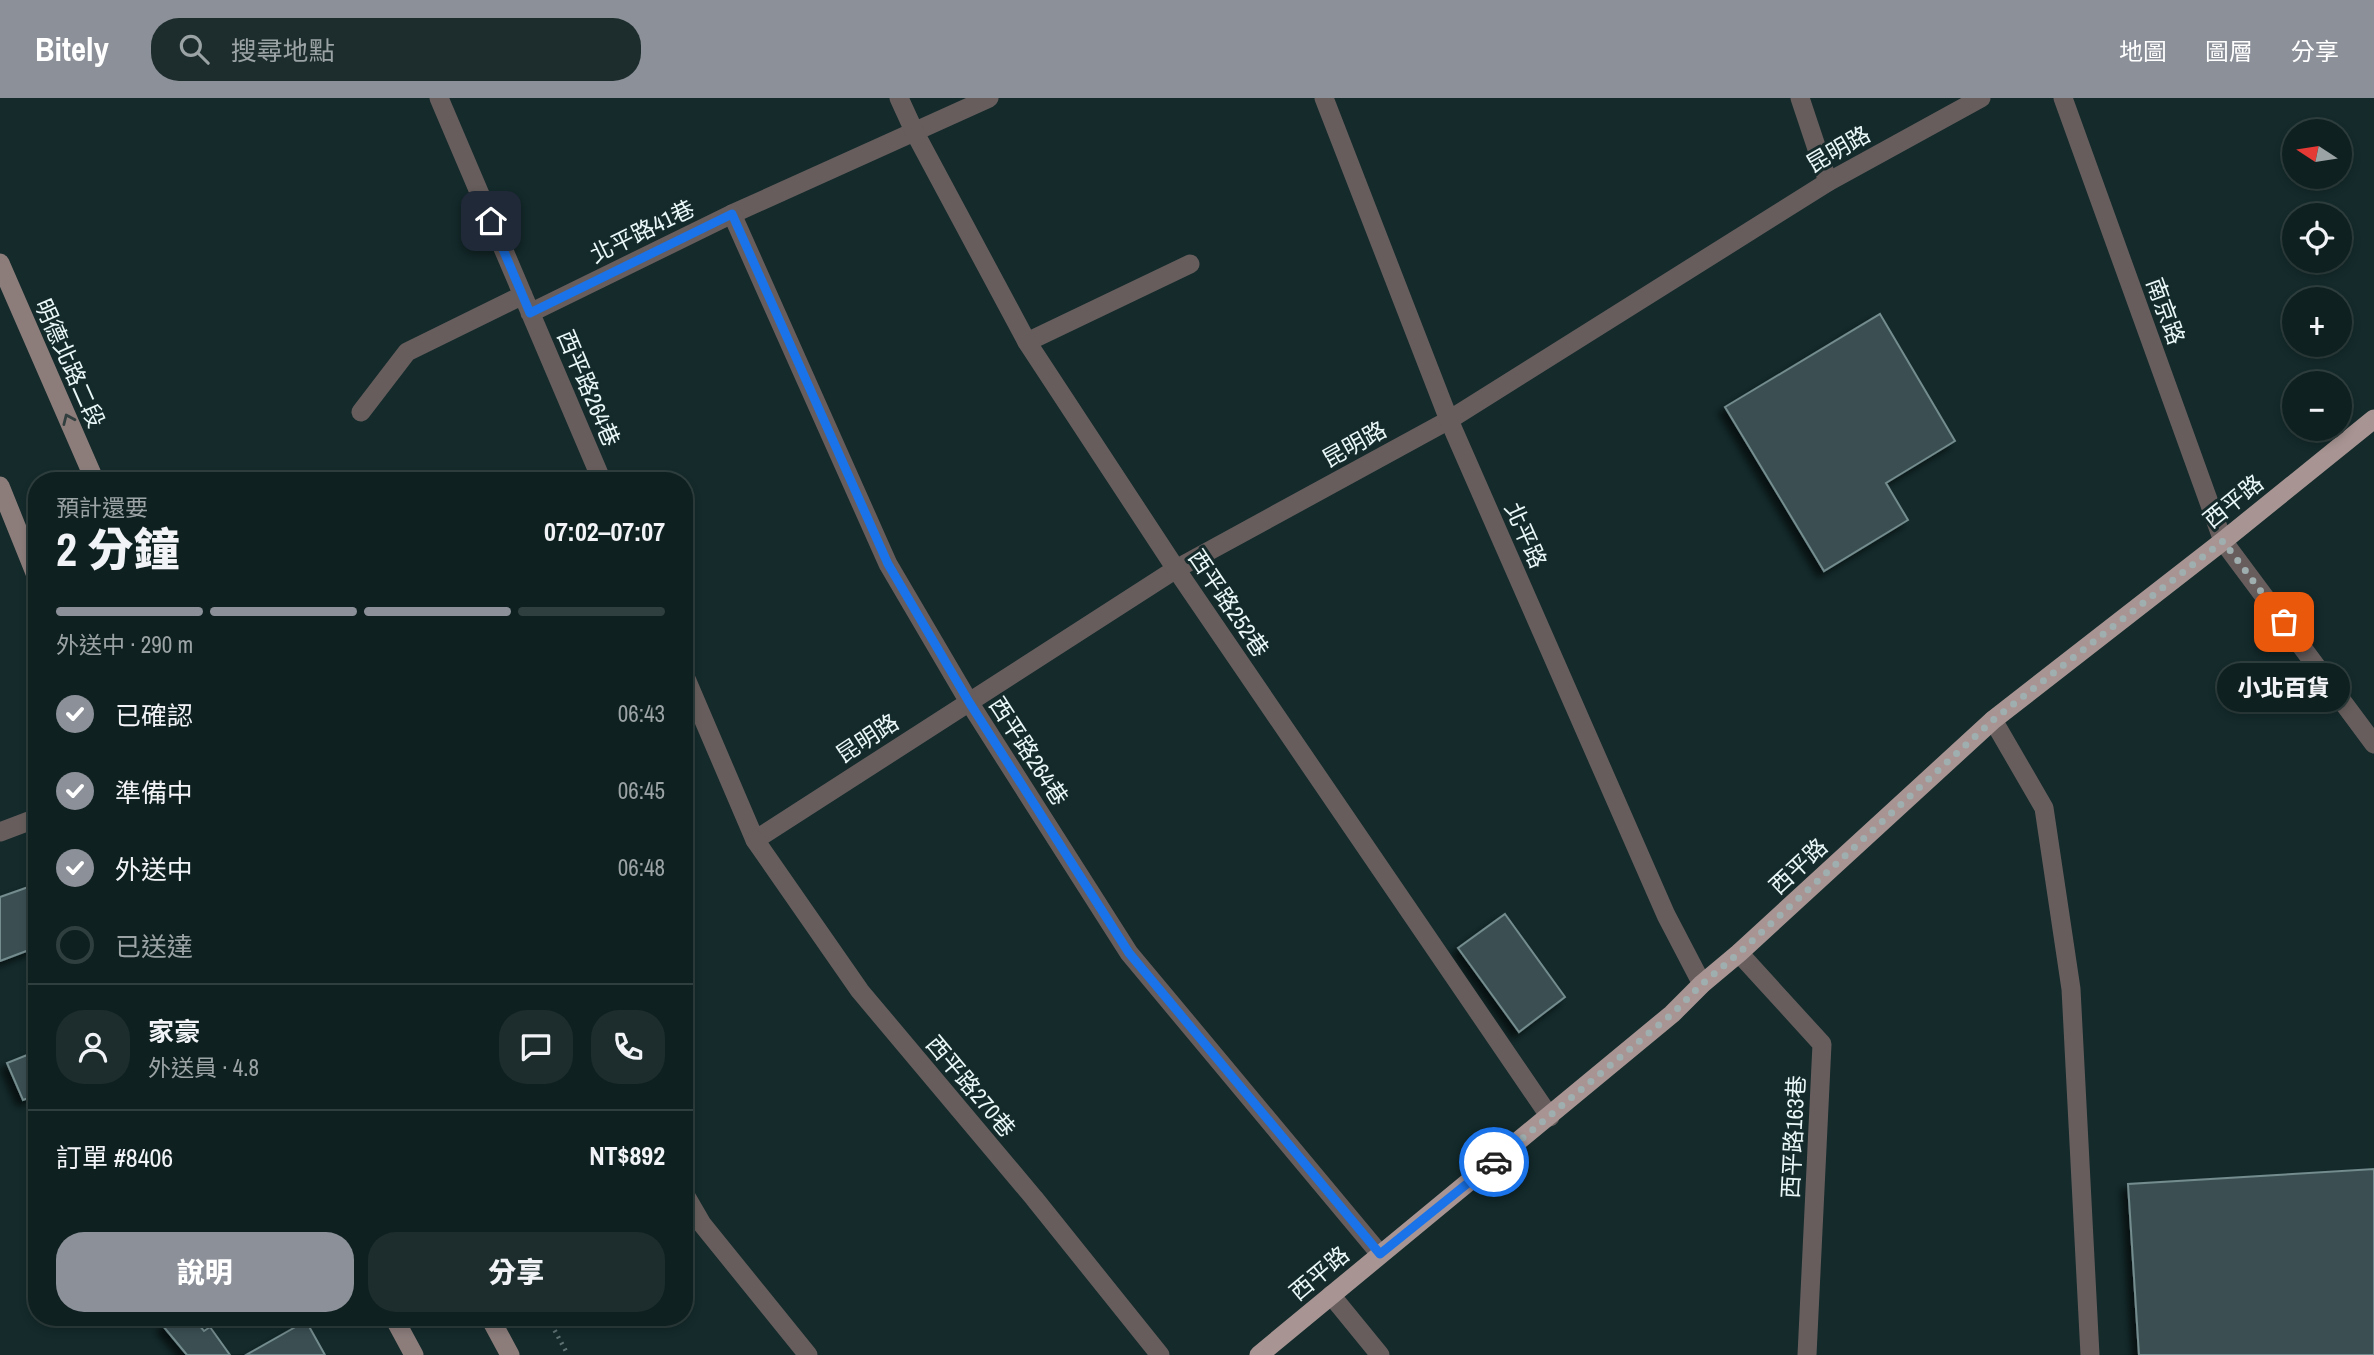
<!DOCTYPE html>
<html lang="zh-TW">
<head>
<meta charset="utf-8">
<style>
	body { margin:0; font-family:"Archivo Narrow","Noto Sans TC",sans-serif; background:#1d2d2d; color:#f1f3f6; height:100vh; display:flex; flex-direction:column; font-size:26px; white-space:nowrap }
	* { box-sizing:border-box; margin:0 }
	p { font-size:23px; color:#9ba3a5 }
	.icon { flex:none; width:38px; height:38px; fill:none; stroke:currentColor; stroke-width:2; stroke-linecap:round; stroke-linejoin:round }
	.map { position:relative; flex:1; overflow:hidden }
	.side { position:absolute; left:28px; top:374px; width:665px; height:854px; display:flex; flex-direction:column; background:#0f2020; border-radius:28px; box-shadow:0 4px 10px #0003,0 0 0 2px #2f3e3e }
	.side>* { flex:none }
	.needle { width:46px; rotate:282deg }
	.buttons { position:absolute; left:2282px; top:21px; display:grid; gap:14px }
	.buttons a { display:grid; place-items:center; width:70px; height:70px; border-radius:50%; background:#0f2020; box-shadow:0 4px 10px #0003,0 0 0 2px #2f3e3e; font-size:35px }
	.pin { position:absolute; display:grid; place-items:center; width:60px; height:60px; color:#fff; margin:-30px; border-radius:14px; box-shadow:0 4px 10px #0006 }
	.courier { position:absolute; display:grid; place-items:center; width:70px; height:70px; margin:-35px; border:5px solid #1a73e8; border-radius:50%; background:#fff; color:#222; box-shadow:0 2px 9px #0007 }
	.bubble { position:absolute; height:49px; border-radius:24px; background:#0f2020; box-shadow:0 4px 10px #0003,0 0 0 2px #2f3e3e; font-size:23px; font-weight:800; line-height:49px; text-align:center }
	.headline em { font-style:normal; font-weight:800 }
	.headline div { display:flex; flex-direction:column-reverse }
	.headline { display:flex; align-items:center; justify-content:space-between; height:119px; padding:0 28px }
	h1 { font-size:46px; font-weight:800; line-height:52px }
	.bar { display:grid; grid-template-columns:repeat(4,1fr); gap:10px 7px; align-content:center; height:84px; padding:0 28px }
	.bar i { height:9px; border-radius:5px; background:#2f3e3e }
	.bar .selected { background:#8c9099 }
	.bar p { grid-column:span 4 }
	.line { display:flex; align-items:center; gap:18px; padding:0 28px; border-top:2px solid #2f3e3e }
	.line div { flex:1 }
	.round { display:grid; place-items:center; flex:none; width:74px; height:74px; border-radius:28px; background:#1d2d2d }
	ol { padding:0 28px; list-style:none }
	li { display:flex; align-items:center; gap:21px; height:77px }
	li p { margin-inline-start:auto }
	li .icon { padding:7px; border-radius:50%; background:#8c9099; color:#fff; stroke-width:4 }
	li:last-child { color:#9ba3a5 }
	li i { width:38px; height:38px; border:4px solid #2f3e3e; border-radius:50% }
	.action { display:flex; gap:14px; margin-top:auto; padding:14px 28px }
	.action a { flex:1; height:80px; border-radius:28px; background:#8c9099; color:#fff; font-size:28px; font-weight:800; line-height:80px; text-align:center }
	.action a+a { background:#1d2d2d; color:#f1f3f6 }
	header { display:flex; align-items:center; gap:42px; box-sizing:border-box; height:98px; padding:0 35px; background:#8c9099; color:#fff }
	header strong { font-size:33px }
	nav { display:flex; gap:38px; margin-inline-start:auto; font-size:24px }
	.search { width:490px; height:63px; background:#1d2d2d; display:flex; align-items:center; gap:18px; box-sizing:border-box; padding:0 24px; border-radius:28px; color:#9ba3a5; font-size:26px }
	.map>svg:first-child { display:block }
	.building { fill:#3a5052; stroke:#748c8e; stroke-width:2; filter:url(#shadow) }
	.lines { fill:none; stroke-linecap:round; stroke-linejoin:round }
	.path { stroke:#5f7273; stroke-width:4.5; stroke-dasharray:2 5; stroke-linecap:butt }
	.service { stroke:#675d5d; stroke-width:19 }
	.minor { stroke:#675d5d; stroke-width:19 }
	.secondary { stroke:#8c7d7b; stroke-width:19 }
	.primary { stroke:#a89593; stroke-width:19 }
	.oneway { stroke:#323f3f }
	.done { stroke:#9fafb0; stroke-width:7; stroke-dasharray:0 12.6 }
	.route { stroke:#1a73e8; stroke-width:9 }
	.labels { text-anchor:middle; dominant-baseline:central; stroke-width:6; stroke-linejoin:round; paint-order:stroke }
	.street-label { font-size:23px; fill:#eaf7f8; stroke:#142a2b }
</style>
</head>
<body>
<header>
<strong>Bitely</strong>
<div class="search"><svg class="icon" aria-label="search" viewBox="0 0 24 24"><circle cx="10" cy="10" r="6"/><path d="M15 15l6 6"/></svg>搜尋地點</div>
<nav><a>地圖</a><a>圖層</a><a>分享</a></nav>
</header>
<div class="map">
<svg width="2374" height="1257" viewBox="0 0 2374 1257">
	<defs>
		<filter id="shadow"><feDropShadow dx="-6" dy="6" stdDeviation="3.5" flood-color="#0009"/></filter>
	</defs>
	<rect width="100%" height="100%" fill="#142a2b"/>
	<path class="building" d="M1880,216l75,127 -69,42 22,37 -84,51 -99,-164z
		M37,786v63l-37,14v-64z
		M1505,816l60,83 -46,35 -61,-84z
		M37,953v44l-14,5 -16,-37z
		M2374,1071v186h-235l-11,-171z
		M172,1220h21l11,13 6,-4 20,28h-43l-24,-29z
		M306,1223l19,34h-79z"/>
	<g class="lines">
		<path class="path" d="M548,1220l20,37"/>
		<path class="service" d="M439,0l163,383
			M1800,0l28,84
			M530,215l202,-99 257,-116
			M1027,244l163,-78
			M361,314l46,-60 116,-57
			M684,576l71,166 421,-271 273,-149
			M1993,622l51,88 27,181 19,366"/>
		<path class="minor" d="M899,0l16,35 112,209 149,227 374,548
			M1324,0l125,322 217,495 36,69
			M2063,0l160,443 151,203
			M732,116l156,350 81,138 160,251 251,301
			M1449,322l379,-238 153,-84
			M0,734l37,-14
			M755,742l105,151 174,207 126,157
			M1739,855l83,91 -15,311
			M684,1095l18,31 106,131
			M1331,1197l49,60"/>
		<path class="secondary" d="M0,165l95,218
			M0,388l37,92
			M394,1220l20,37
			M490,1220l20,37"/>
		<path class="primary" d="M1259,1257l413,-341 30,-30 37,-31 254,-233 230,-179 151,-122"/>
	</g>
	<defs><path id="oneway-chevron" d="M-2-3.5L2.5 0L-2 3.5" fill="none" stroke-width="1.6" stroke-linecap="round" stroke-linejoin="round" transform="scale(1.75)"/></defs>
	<use class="oneway" href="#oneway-chevron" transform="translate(68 321) rotate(-114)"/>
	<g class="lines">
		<path class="done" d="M1494,1064l178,-148 30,-30 37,-31 254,-233 230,-179 61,81"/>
		<path class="route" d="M491,123l39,92 202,-99 156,350 81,138 160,251 251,301 114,-92"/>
	</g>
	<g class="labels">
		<g class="street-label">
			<text transform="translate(1838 51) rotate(-30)">昆明路</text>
			<text transform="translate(642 133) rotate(-26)">北平路41巷</text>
			<text transform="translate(2166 213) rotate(70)">南京路</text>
			<text transform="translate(70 265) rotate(66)">明德北路二段</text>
			<text transform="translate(589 290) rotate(67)">西平路264巷</text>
			<text transform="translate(1354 346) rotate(-29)">昆明路</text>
			<text transform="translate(2233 403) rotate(-39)">西平路</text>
			<text transform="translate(1526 437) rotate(66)">北平路</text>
			<text transform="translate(1229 505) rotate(56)">西平路252巷</text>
			<text transform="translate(867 640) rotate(-33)">昆明路</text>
			<text transform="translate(1029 653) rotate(57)">西平路264巷</text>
			<text transform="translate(1798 768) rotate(-43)">西平路</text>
			<text transform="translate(971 988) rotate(50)">西平路270巷</text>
			<text transform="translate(1793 1039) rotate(-87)">西平路163巷</text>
			<text transform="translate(1319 1175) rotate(-40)">西平路</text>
		</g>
	</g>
</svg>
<div class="buttons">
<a><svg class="needle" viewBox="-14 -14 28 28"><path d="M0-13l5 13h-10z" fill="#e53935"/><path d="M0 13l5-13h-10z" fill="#9ba3a5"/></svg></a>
<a><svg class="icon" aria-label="locate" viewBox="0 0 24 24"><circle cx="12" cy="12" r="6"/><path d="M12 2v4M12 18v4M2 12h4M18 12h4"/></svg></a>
<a>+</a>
<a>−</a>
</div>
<div class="pin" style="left:2284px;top:524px;background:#ea580c"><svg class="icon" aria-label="bag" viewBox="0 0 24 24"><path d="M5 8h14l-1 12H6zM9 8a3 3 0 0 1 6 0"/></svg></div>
<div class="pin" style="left:491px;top:123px;background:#1f2937"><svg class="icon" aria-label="home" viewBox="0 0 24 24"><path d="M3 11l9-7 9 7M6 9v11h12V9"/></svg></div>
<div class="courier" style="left:1494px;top:1064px"><svg class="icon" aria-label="car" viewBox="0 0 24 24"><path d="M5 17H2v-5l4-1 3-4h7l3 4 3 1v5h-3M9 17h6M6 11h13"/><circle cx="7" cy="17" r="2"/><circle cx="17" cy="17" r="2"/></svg></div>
<div class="bubble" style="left:2217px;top:565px;width:133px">小北百貨</div>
<section class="side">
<div class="headline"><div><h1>2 分鐘</h1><p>預計還要</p></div><em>07:02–07:07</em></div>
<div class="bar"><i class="selected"></i><i class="selected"></i><i class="selected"></i><i></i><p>外送中 · 290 m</p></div>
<ol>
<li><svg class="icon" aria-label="check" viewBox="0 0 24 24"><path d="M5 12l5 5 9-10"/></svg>已確認<p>06:43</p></li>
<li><svg class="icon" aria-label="check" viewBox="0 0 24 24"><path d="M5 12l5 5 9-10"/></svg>準備中<p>06:45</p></li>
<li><svg class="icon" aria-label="check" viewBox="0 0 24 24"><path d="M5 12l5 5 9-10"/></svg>外送中<p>06:48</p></li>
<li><i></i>已送達</li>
</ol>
<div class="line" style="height:126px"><a class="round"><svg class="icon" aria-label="person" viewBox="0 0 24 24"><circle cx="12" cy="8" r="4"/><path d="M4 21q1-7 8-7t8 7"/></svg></a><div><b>家豪</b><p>外送員 · 4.8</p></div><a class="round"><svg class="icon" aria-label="chat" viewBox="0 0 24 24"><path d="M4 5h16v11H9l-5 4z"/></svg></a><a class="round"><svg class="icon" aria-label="phone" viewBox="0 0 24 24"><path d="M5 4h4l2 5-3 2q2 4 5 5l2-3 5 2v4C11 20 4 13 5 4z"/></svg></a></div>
<div class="line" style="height:91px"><div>訂單 #8406</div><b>NT$892</b></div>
<div class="action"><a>說明</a><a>分享</a></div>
</section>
</div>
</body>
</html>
